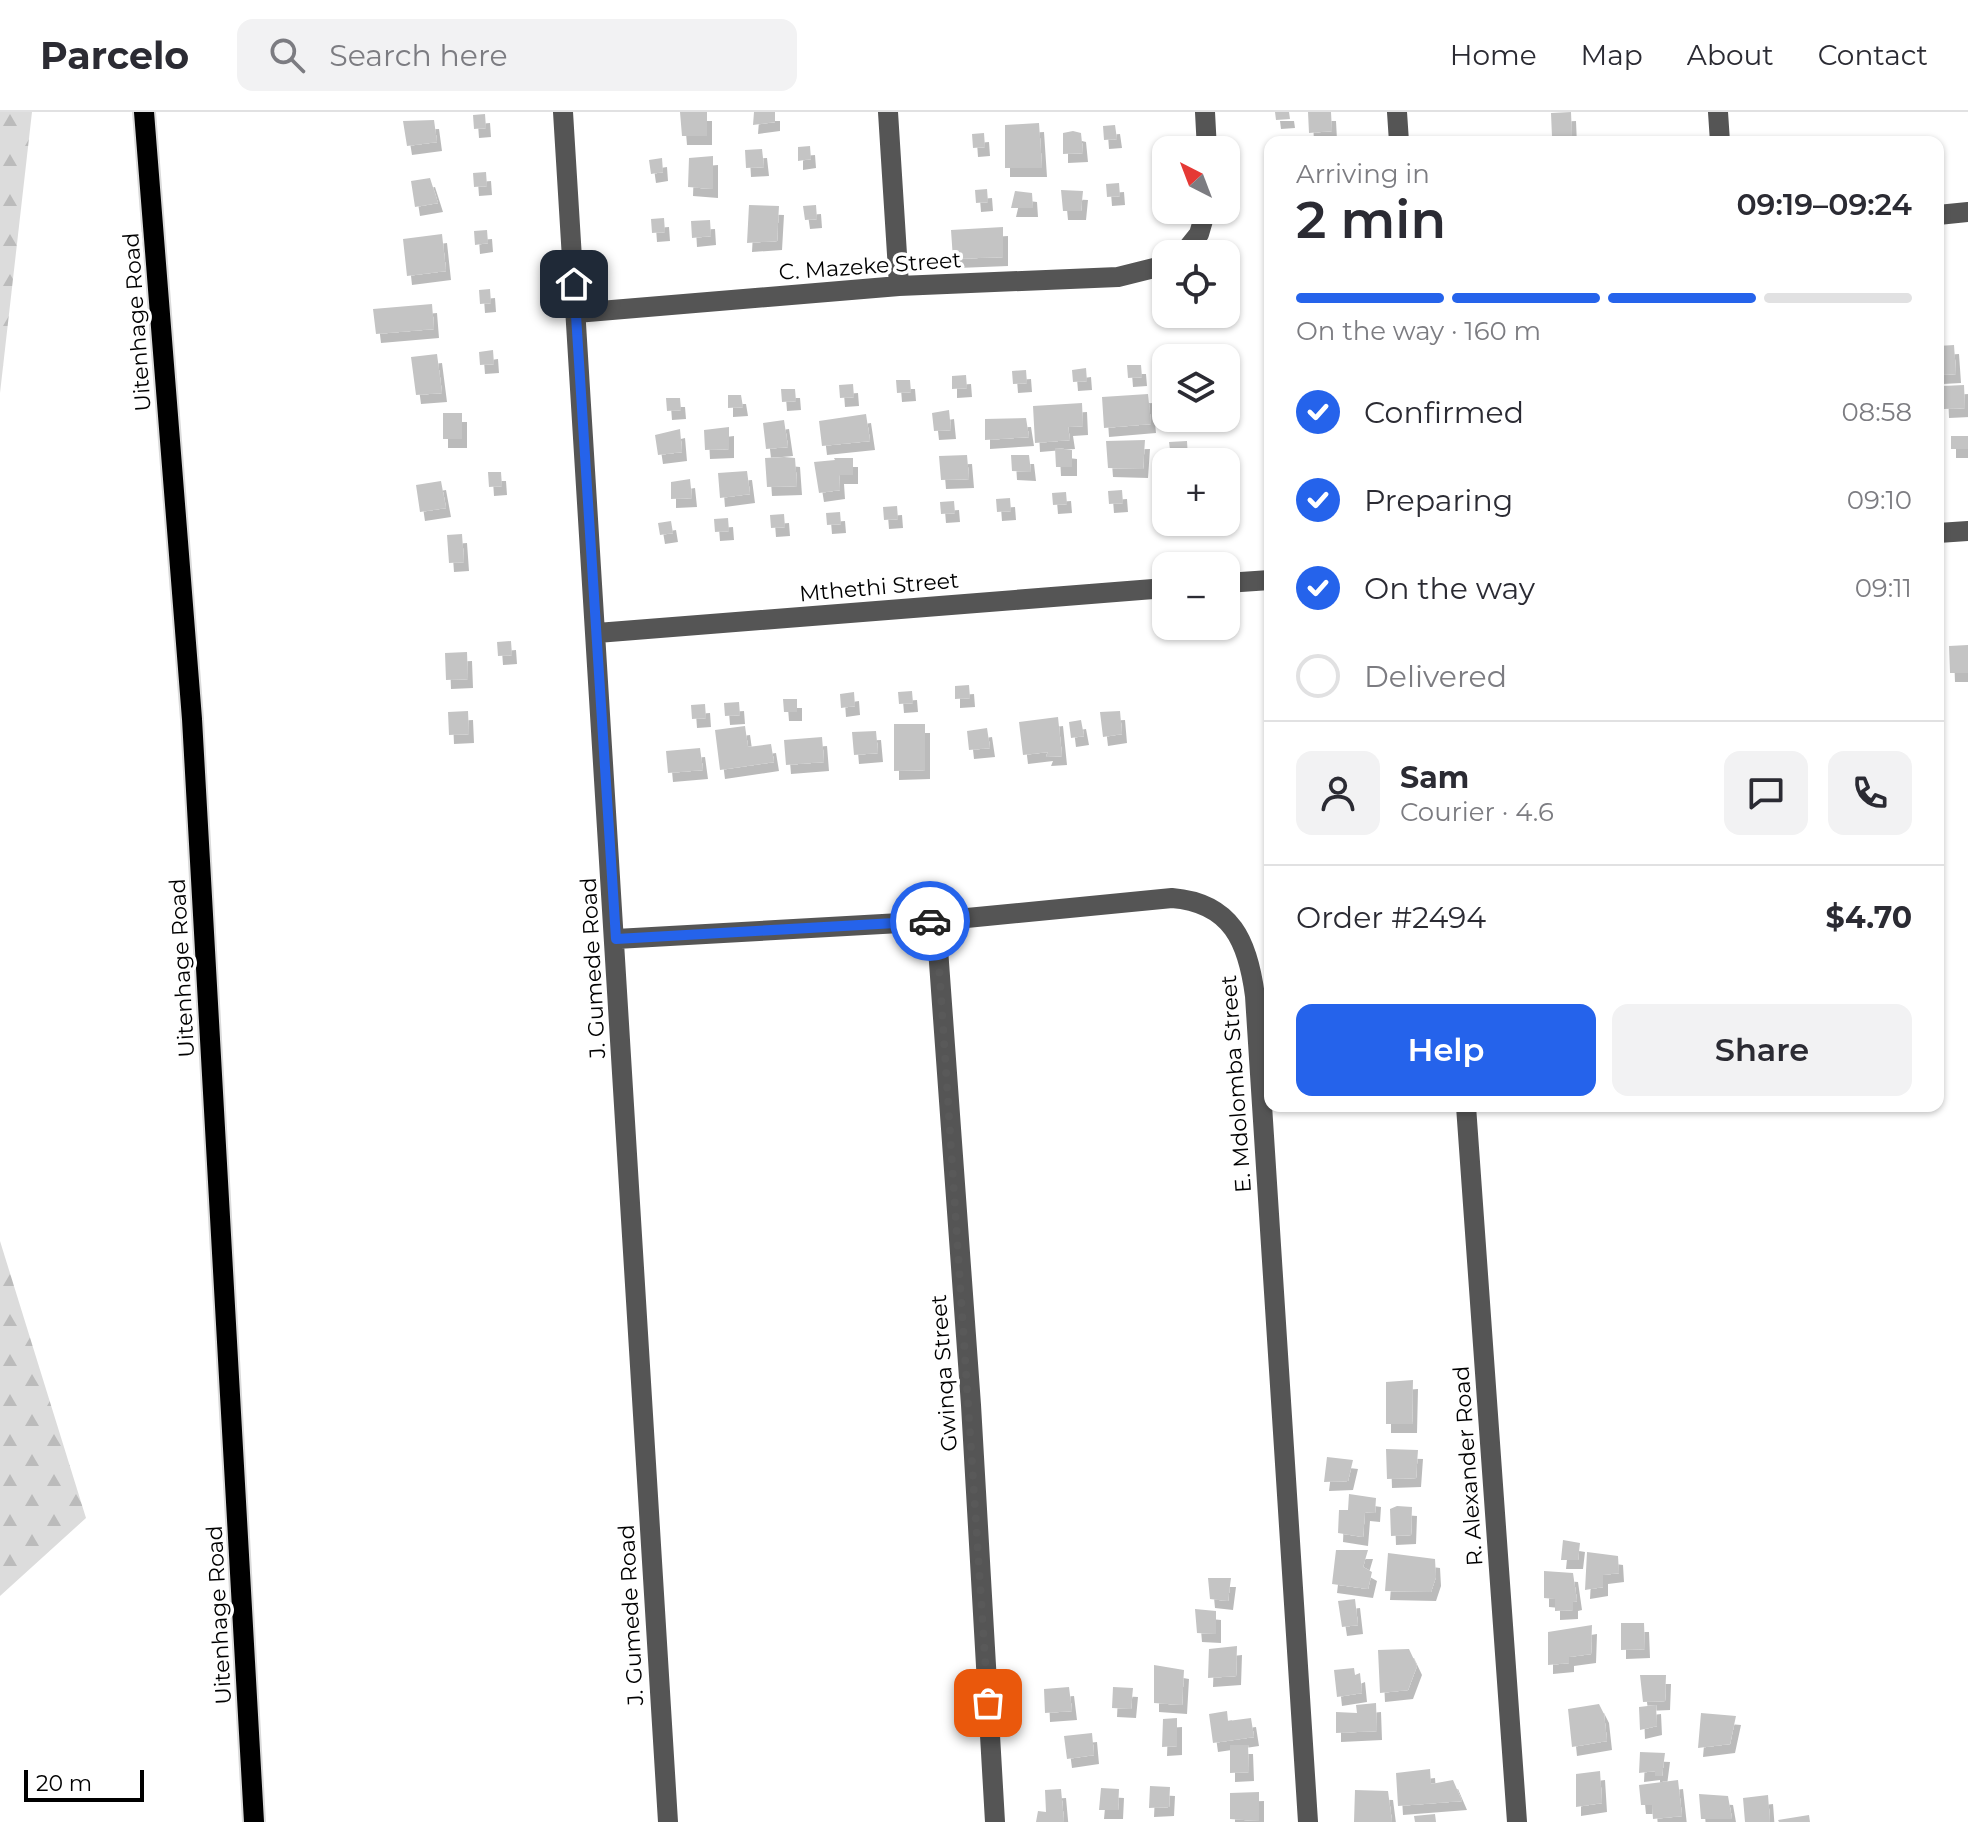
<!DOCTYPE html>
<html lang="en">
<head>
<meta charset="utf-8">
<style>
	body { margin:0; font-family:Montserrat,sans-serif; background:#f2f2f3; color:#2b2b33; height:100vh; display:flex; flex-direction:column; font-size:30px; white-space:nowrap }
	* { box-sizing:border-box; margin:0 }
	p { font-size:26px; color:#7c7c81 }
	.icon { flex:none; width:44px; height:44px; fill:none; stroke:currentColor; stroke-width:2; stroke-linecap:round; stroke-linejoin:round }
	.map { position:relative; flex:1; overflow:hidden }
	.side { position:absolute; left:1264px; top:24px; width:680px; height:976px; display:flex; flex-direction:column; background:#fff; border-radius:16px; box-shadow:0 2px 6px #0004 }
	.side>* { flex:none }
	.needle { width:52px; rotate:318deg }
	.buttons { position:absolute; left:1152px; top:24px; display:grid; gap:16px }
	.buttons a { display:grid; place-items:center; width:88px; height:88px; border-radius:16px; background:#fff; box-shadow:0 2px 6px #0004; font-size:40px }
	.scale { position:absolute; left:24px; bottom:20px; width:120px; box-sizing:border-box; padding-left:8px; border:4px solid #000; border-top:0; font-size:22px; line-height:28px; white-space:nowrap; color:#000; -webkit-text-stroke:6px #fff; paint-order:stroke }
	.pin { position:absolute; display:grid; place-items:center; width:68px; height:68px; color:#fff; margin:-34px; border-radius:16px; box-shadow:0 4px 12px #0006 }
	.courier { position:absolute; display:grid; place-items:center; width:80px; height:80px; margin:-40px; border:6px solid #2563eb; border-radius:50%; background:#fff; color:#222; box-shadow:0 2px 10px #0007 }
	.overview em { font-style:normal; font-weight:600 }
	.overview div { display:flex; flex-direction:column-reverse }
	.overview { display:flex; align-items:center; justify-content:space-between; height:136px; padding:0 32px }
	h1 { font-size:52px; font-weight:600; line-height:60px }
	.bar { display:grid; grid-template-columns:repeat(4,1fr); gap:12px 8px; align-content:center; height:96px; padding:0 32px }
	.bar i { height:10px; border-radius:6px; background:#e1e1e2 }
	.bar .active { background:#2563eb }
	.bar p { grid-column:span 4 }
	.line { display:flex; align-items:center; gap:20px; padding:0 32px; border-top:2px solid #e1e1e2 }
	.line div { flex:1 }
	.round { display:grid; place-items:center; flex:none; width:84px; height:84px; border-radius:16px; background:#f2f2f3 }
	ol { padding:0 32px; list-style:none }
	li { display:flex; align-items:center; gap:24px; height:88px }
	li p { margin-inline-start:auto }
	li .icon { padding:8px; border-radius:50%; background:#2563eb; color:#fff; stroke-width:4 }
	li:last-child { color:#7c7c81 }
	li i { width:44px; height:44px; border:4px solid #e1e1e2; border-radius:50% }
	.cta { display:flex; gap:16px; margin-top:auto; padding:16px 32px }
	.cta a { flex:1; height:92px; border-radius:16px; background:#2563eb; color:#fff; font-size:32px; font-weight:600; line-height:92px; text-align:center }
	.cta a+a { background:#f2f2f3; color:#2b2b33 }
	header { display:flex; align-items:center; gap:48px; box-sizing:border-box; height:112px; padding:0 40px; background:#fff; border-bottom:2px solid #e1e1e2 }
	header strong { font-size:38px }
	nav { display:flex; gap:44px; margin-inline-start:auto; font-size:28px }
	.search { width:560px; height:72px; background:#f2f2f3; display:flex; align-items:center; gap:20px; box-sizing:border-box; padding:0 28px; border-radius:16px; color:#7c7c81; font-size:30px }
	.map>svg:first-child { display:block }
	.forest { fill:url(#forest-firs) }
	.building { fill:#c4c4c4; filter:url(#shadow) }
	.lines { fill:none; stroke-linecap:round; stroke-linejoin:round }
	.major-casing { stroke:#dbdbdb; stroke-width:24 }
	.minor { stroke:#555; stroke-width:20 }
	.major { stroke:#000; stroke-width:20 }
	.done { stroke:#595959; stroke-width:8; stroke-dasharray:0 14.4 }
	.route { stroke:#2563eb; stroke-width:10 }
	.labels { text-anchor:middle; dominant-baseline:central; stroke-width:7; stroke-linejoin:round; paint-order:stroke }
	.street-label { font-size:22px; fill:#000; stroke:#fff }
</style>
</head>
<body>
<header>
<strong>Parcelo</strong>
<div class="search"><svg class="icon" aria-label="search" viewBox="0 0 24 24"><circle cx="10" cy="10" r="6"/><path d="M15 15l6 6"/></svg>Search here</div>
<nav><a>Home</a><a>Map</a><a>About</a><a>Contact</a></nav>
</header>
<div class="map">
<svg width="1968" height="1710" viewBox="0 0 1968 1710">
	<defs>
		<pattern id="forest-firs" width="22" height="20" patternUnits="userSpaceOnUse" patternTransform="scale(2)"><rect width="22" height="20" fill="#dcdcdc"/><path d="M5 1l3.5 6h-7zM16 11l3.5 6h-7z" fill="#bbb"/></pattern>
		<filter id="shadow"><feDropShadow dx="5" dy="9" stdDeviation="0" flood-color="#0004"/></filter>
	</defs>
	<rect width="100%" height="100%" fill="#fff"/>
	<path class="forest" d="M0,0h32l-32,281z
		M0,1129l86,277 -86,78z"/>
	<path class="building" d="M680,0h27v24h-25z
		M754,0h21v10l-22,3z
		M1275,0h14l1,7 -14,1z
		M1308,0h23l1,19 -23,2z
		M1571,0l1,24 -20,1 -1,-24z
		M485,2l1,14 -12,1 -1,-14z
		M434,8l3,22 -30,4 -4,-25z
		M1039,11l3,45h-37v-43z
		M1115,13l2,14 -13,1 -1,-14z
		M1073,19l8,2 2,20 -20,1v-21z
		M984,21l1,14 -12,1 -1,-14z
		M1919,25v5h-30v-4z
		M810,34l1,13 -13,2v-14z
		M762,37l2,18 -18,1 -1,-18z
		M713,44v33l-25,-2 1,-29z
		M662,46l1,14 -12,2 -2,-14z
		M486,60l1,14 -13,1 -1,-14z
		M430,66l8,25 -23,4 -4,-26z
		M1119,71l1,13 -13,1 -1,-13z
		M987,77l1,13 -12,1 -1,-13z
		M1061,78l22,1 -2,20h-18z
		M1015,79l17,2 1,15h-22z
		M749,93l30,1 -2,35 -30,2z
		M816,93l1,14 -12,1 -2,-14z
		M664,106l1,14 -13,1 -1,-14z
		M710,108l1,16 -19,2 -1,-17z
		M1003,115v30l-50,2 -2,-29z
		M487,118l1,13 -13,2 -1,-14z
		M442,122l4,37 -39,5 -4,-37z
		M490,177l1,14 -11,1 -1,-14z
		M432,192l2,25 -58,5 -3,-25z
		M1954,233l2,29 -18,1v-29z
		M493,238l1,14 -14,1 -1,-13z
		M437,242l5,39 -26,2 -5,-38z
		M1127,253h14l1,12 -14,1z
		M1086,256l1,13 -14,1 -1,-12z
		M1026,258l1,13 -14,1 -1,-13z
		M966,263l1,13 -15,1v-13z
		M896,268h14l1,12 -14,1z
		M853,272l1,13 -14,1 -1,-13z
		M1964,273l1,23 -21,1 -1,-23z
		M781,277h14l1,12 -14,1z
		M1148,282l3,30 -47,4 -2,-31z
		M728,283h13l2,12 -15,1z
		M1166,284v22l10,3h-13l-1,-24z
		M666,286h14l1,12 -14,1z
		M1082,291l1,23 -15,1 2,13 -35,3 -2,-37z
		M949,298l2,20 -17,1 -2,-18z
		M443,301h19v26h-19z
		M866,302l4,27 -48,5 -3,-25z
		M1026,306l3,19 -44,3v-21z
		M784,308l4,27 -22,2 -3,-26z
		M729,315v22l-24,1 -1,-20z
		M680,317l2,23 -24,3 -3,-20z
		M1951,324h17v13h-17z
		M1145,328l-2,29 -35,-1 -2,-27z
		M1187,329l1,17h-17l-2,-16z
		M1055,336l17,2v17h-16z
		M967,343l2,24 -28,1 -2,-24z
		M1011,343h18l2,17 -19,-1z
		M784,345l11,1 2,28 -30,1 -2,-29z
		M834,346h19v17h-14l1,15 -21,3 -5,-31 21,-2z
		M747,359l3,23 -30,4 -2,-25z
		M488,360h13l1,14 -13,1z
		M690,367l2,19 -21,1v-17z
		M441,369l5,27 -26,4 -4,-27z
		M1122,378l1,13 -14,1 -1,-13z
		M1066,380l1,12 -14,1 -1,-12z
		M1010,386l1,13 -14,1 -1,-13z
		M954,389l1,12 -14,1 -1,-12z
		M897,394l1,13 -14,1 -1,-13z
		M840,400l1,12 -14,1 -1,-12z
		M784,402l1,13 -14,1 -1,-13z
		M728,406l1,13 -14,1 -1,-13z
		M671,409l2,12 -13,2 -2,-12z
		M462,422l2,28 -15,1 -2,-28z
		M511,529l1,14 -14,1 -1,-14z
		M1968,533v28h-18l-1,-27z
		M467,540l1,27 -22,1 -1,-27z
		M969,573l1,13 -15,1v-13z
		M912,579l1,12 -14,1 -1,-12z
		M854,580l1,14 -14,2 -1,-14z
		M783,587h14v13h-13z
		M739,590l1,13 -15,1 -1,-13z
		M705,592l1,14 -14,1 -1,-14z
		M468,599l1,23 -20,1 -1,-23z
		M1120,599l2,23 -19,3 -3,-25z
		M1058,605l4,39 -16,1 2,-5 -25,3 -4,-33z
		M1081,608l3,16 -13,2 -2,-16z
		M894,612h31v46l-31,1z
		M745,614l3,21 23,-3 3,18 -54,8 -5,-40z
		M987,616l3,20 -21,2 -2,-19z
		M876,619l2,22 -24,2 -2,-23z
		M822,625l2,25 -38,3 -2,-25z
		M700,636l3,22 -35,3 -2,-22z
		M1413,1268l-1,44h-26v-42z
		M1386,1337l32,1 -2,28 -29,1z
		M1327,1345l26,3 -5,21 -24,1z
		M1349,1382l27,4 -1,15 -10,-1 -2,25 -25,-4 1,-23h9z
		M1397,1394l15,1 -1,28 -20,1 -1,-27z
		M1563,1428l17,3 -2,17h-17z
		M1336,1438h32l-5,17 9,5 -4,17 -36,-5z
		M1587,1440l31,4 1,17 -16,2v12l-18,3z
		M1388,1441l47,6 1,18 -5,15 -46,-1z
		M1544,1459l29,2 4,28 -4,1v8l-18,1v-12l-11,-1z
		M1208,1466h23l-3,23 -18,-2z
		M1355,1487l3,26 -16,2 -4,-26z
		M1195,1497l21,2v23l-19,-1z
		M1621,1511h23l1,26 -24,1z
		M1592,1513l-1,29 -22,3v6l-21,2v-33z
		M1237,1534l-1,30 -28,2 1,-29z
		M1409,1537l8,17 -9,24 -28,3 -2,-43z
		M1154,1553l30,5 -2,35 -28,-2z
		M1354,1556l1,7 5,-2 2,20 -25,4 -3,-27z
		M1640,1563h26l-1,26 -22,1z
		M1069,1575l3,24 -27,2 -1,-24z
		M1113,1575l20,1 -2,21 -19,-1z
		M1376,1591l1,28 -41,2v-21l21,1 -1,-8z
		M1599,1592l5,10 3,27 -35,6 -4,-38z
		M1656,1593l1,21 -17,4 -1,-23z
		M1227,1599l1,10 23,-3 3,19 -41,6 -4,-29z
		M1701,1601l35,3 -6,28 -32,4z
		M1177,1606v28l-15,1 1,-28z
		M1092,1621l2,22 -27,4 -3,-23z
		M1230,1633h18l1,27 -19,1z
		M1640,1640l25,1 -3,23h-7v-5l-16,2z
		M1430,1657l1,15 22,-4 9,21 -64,5 -2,-33z
		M1600,1659l2,32 -26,4v-33z
		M1678,1668l4,36 -29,3 -1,-14h-11l-2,-20z
		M1150,1674l20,1 -1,20 -20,1z
		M1101,1676l18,1 -1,21h-19z
		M1061,1677l3,33h-28l2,-11 8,1 -1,-22z
		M1355,1678l33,1 4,31h-38z
		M1259,1680v29l-29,-2v-26z
		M1699,1682l29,2 4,23h-31z
		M1768,1683l2,27h-25l-2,-24z
		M1435,1702l1,8h-21l-1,-6z
		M1809,1703l1,7h-31l-1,-2z"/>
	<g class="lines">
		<defs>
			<path id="major" d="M144,0l48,607 62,1103"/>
		</defs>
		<use href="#major" class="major-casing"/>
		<path class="minor" d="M563,0l105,1710
			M888,0l11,174
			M1205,0l2,38
			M1397,0l2,30
			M1718,0l2,30
			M1938,103l30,-3
			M1183,142l16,-20 7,-24
			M576,201l323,-27 219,-9 48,-12
			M1938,421l30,-2
			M1226,471l44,-3
			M597,521l569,-45
			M936,809l35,484 24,417
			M616,827l320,-18 236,-23c60,5 76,44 83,98l53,826
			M1466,994l51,716"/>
		<use href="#major" class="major"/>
	</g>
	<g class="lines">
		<path class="done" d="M930,809h6l52,782"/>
		<path class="route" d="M574,172l42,655 314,-18"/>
	</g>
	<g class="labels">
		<g class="street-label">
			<text transform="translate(870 154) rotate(-4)">C. Mazeke Street</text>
			<text transform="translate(137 210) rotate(-94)">Uitenhage Road</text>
			<text transform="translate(879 475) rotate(-5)">Mthethi Street</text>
			<text transform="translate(182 856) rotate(-93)">Uitenhage Road</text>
			<text transform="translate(593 856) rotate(-93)">J. Gumede Road</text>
			<text transform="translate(1236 972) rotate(-94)">E. Mdolomba Street</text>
			<text transform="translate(944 1261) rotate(-94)">Gwinqa Street</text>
			<text transform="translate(1468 1354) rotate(-94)">R. Alexander Road</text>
			<text transform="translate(219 1503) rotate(-93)">Uitenhage Road</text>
			<text transform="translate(631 1503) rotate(-93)">J. Gumede Road</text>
		</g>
	</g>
</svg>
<div class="buttons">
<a><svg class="needle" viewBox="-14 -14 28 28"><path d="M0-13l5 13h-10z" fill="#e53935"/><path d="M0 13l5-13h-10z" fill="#7c7c81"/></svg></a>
<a><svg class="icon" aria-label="locate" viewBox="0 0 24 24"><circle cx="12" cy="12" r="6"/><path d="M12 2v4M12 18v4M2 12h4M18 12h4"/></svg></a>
<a><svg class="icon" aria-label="layers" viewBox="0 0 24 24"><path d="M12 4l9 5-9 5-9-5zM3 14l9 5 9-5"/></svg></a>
<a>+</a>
<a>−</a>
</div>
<div class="scale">20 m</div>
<div class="pin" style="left:988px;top:1591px;background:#ea580c"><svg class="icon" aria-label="bag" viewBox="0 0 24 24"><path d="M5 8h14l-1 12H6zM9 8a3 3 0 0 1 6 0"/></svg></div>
<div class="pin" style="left:574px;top:172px;background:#1f2937"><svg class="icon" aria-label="home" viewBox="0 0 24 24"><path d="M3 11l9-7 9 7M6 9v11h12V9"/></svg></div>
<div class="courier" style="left:930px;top:809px"><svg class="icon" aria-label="car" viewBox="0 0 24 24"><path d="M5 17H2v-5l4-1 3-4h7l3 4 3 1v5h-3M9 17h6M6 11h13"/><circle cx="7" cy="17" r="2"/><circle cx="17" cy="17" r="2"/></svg></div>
<section class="side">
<div class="overview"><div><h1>2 min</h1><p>Arriving in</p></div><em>09:19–09:24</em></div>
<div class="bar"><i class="active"></i><i class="active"></i><i class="active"></i><i></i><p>On the way · 160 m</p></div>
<ol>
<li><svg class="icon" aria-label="check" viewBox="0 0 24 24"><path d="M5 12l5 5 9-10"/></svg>Confirmed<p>08:58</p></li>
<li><svg class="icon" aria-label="check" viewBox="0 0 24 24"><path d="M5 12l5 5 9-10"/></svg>Preparing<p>09:10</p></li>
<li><svg class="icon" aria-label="check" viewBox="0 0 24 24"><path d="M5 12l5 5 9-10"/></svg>On the way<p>09:11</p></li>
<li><i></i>Delivered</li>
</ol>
<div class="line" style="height:144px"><a class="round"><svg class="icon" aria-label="person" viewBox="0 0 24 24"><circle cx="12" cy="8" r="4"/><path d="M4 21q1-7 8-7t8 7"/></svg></a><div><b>Sam</b><p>Courier · 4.6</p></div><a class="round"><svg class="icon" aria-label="chat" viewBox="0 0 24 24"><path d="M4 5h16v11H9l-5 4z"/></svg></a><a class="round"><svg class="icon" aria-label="phone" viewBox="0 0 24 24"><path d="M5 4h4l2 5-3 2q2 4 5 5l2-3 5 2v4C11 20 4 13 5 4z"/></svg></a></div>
<div class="line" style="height:104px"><div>Order #2494</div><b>$4.70</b></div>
<div class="cta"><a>Help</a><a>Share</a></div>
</section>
</div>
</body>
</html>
